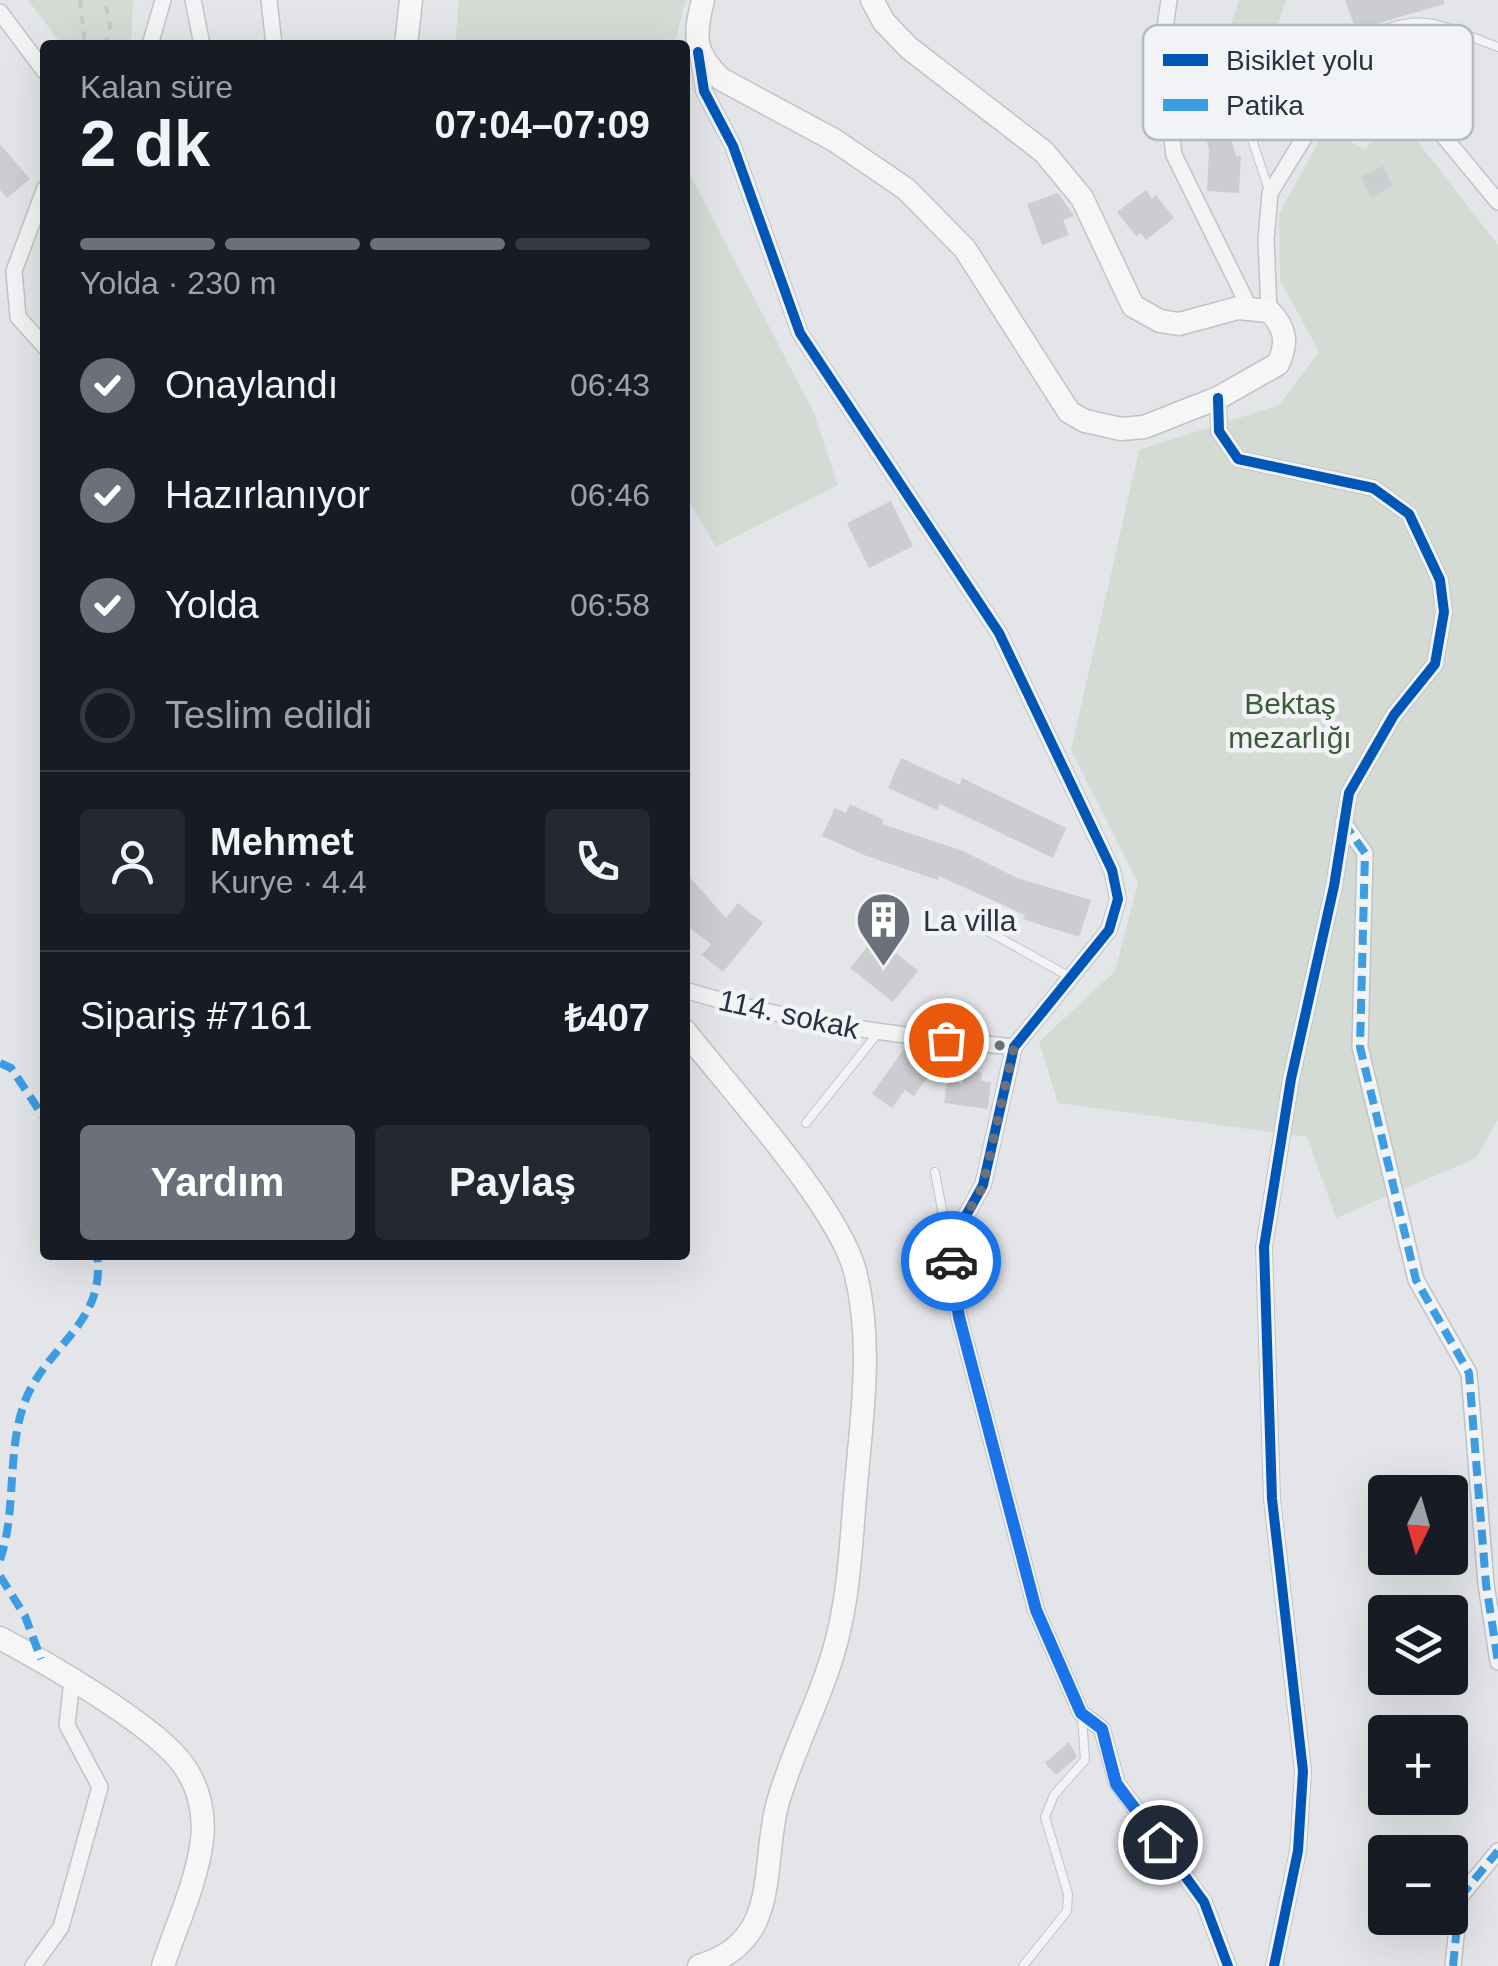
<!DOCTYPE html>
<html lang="tr">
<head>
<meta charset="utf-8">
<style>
	body { margin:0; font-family:Helvetica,sans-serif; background:#242831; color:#f1f3f6; height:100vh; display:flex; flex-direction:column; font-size:38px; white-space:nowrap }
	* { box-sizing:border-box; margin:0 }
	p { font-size:32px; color:#9ea1a6 }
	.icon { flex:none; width:55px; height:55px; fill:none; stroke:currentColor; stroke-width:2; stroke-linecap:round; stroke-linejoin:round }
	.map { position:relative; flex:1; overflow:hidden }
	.drawer { position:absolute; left:40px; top:40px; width:650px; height:1220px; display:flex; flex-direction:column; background:#171b24; border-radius:10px; box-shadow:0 10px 40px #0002 }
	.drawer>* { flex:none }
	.needle { width:65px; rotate:185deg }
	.buttons { position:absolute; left:1368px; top:1475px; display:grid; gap:20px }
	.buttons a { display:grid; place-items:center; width:100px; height:100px; border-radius:10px; background:#171b24; box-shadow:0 10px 40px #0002; font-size:50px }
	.pin { position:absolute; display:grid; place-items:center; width:85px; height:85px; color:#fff; margin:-42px; border:5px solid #fff; border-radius:50%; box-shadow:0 2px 10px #0007 }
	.courier { position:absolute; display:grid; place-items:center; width:100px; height:100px; margin:-50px; border:8px solid #1a73e8; border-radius:50%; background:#fff; color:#222; box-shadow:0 2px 12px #0007 }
	.head em { font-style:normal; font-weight:600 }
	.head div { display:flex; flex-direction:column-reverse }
	.head { display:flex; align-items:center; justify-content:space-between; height:170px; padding:0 40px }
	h1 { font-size:65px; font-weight:600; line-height:75px }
	.bar { display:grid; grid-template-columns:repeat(4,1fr); gap:15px 10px; align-content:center; height:120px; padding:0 40px }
	.bar i { height:12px; border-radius:8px; background:#363941 }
	.bar .on { background:#6b707b }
	.bar p { grid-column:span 4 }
	.line { display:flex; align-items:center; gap:25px; padding:0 40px; border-top:2px solid #363941 }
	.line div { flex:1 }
	.round { display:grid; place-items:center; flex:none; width:105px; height:105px; border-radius:10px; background:#242831 }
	ol { padding:0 40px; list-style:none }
	li { display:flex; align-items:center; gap:30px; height:110px }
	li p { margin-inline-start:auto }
	li .icon { padding:10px; border-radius:50%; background:#6b707b; color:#fff; stroke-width:4 }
	li:last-child { color:#9ea1a6 }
	li i { width:55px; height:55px; border:5px solid #363941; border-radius:50% }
	.button { display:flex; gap:20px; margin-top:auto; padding:20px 40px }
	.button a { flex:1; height:115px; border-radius:10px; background:#6b707b; color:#fff; font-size:40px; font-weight:600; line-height:115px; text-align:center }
	.button a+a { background:#242831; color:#f1f3f6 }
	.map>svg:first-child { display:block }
	.green { fill:#d4dbd4 }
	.building { fill:#cccdd0 }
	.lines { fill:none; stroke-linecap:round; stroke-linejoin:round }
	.lane-casing { stroke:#c2c3c6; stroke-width:10 }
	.street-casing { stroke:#c2c3c6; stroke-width:18 }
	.secondary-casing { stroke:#c2c3c6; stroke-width:25 }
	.path { stroke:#c5c6cb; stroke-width:4; stroke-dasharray:8 8; stroke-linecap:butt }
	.lane { stroke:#f2f3f5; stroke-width:8 }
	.street { stroke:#f2f3f5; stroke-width:15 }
	.secondary { stroke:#f6f6f7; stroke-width:22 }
	.quiet { stroke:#3d9de3; stroke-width:8; stroke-dasharray:15 8; stroke-linecap:butt }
	.cycleway-casing { stroke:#f1f3f7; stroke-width:16 }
	.cycleway { stroke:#0057b8; stroke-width:10 }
	.done { stroke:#6b707b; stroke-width:10; stroke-dasharray:0 18 }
	.route { stroke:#1a73e8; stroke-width:12 }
	.labels { text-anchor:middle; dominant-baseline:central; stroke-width:9; stroke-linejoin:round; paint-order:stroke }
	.park-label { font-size:30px; fill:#3c5c38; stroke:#f1f3f7 }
	.poi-label { font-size:30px; fill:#2a3141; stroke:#f1f3f7; text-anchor:start }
	.street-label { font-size:30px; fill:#2a3141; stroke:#f1f3f7 }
	.key { fill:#f1f3f7; stroke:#b5b9c0; stroke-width:2.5 }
	.key-label { font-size:28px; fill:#2a3141 }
</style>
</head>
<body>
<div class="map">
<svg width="1498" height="1966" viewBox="0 0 1498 1966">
	<rect width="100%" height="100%" fill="#e4e5e8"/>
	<path class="green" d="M28,0h105l-2,45h-69z
		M459,0h227l-12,45h-219z
		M1239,0h47l-17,48 -41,-14z
		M1394,111l104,134v875l-22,38 -140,60 -29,-81 -249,-34 -19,-61 76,-71 23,-88 -67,-133 68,-300 140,-45 40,-53 -39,-72 -1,-66 46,-84 41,19z
		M685,165l129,248 24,72 -122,62 -31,-53z"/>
	<path class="building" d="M1345,0h99v4l-88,26z
		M1226,120l10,36h5l-2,37 -32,-2 2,-42 -6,-23z
		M0,144l30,35 -23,19 -7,-8z
		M1383,166l10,20 -22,11 -10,-20z
		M1146,190l6,9 4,-4 18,23 -28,22 -5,-7 -5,3 -19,-24z
		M1058,193l16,23 -11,4 6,15 -27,10 -15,-41z
		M891,501l22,45 -44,22 -22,-45z
		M901,758l59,27 2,-7 104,50 -13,30 -113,-54 -3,6 -49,-22z
		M850,804l34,16 -2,4 81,27 54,27 74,22 -12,37 -56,-18 2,-4 -86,-39 -1,4 -74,-25 -42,-19 13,-28 11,5z
		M685,872l41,46 12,-15 25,20 -40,49 -21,-17 9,-11 -26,-20z
		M876,936l42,35 -25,31 -43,-34z
		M906,1046l30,20 -22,30 -9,-6 -13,18 -20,-14z
		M964,1070l18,3 -1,8 10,1 -3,27 -44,-6 4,-28 14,10z
		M1069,1742l8,15 -21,18 -11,-12z"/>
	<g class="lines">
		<defs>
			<path id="lane" d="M1364,40c55,-33 79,-13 134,7
				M1238,98l32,95
				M984,929l86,48
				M806,1123l72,-90
				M935,1172l13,70
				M1023,1966l44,-55 1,-17 -23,-77 9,-22 31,-35 -3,-43"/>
			<path id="street" d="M193,0l9,45
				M269,0l5,45
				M1169,0l-8,55 13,100 75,152
				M0,12l45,60
				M150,45l13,-45
				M698,56l6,35 29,55 67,187 199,300 113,237 6,29 -9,31 -95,117 -31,138 -34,61 10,71 77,293 45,103 21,16 15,54 87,119 24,64
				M45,188l-31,83 4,46 27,30
				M1269,311l-3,-71 4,-47 94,-153 134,162
				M1218,398l1,33 19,28 135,29 36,26 31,66 4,32 -9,52 -41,51 -45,78 -15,93 -43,193 -27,168 8,252 31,272 -5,80 -24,115
				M1343,822l22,31 -5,194 56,233 53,93 17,211 12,78
				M685,990c107,33 217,46 329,57
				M33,1966l28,-39 39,-140 -33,-62 5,-45
				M1453,1966l7,-69 38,-46"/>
			<path id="secondary" d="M703,0c-9,35 -10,53 18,79l113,61 72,49 59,60 104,163 16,9 36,8 23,-2 74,-29 60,-34c10,-21 8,-36 -9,-53l-31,-3 -59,16 -19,-3 -27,-15 -51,-108 -38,-46 -135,-104 -25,-26 -12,-22
				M406,45l5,-45
				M685,1031c46,59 152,174 170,240 19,73 6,151 0,225 -4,48 -6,97 -18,143 -14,56 -43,107 -59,163 -18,63 5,140 -79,164
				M0,1638c45,24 157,88 184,128 15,21 21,48 18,74 -5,42 -26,86 -39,126"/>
		</defs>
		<use href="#lane" class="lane-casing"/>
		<use href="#street" class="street-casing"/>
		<use href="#secondary" class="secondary-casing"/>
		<path class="path" d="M80,0l5,45
			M105,45l5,-19 -5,-26"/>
		<use href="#lane" class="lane"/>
		<use href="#street" class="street"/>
		<use href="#secondary" class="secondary"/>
		<path class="quiet" d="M1343,822l22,31 -5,194 56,233 53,93 17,211 12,78
			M0,1063l11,5 34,51
			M0,1560c18,-52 5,-115 28,-166 24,-51 78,-74 69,-139
			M0,1576l25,40 16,43
			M1453,1966l7,-69 38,-46"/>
		<defs>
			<path id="cycleway" d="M698,52l6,39 29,55 67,187 199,300 113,237 6,29 -9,31 -95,117 -31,138 -34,61 10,71 77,293 45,103 21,16 15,54 87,119 24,64
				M1218,398l1,33 19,28 135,29 36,26 31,66 4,32 -9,52 -41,51 -45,78 -15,93 -43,193 -27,168 8,252 31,272 -5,80 -24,115"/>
		</defs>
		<use href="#cycleway" class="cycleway-casing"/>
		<use href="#cycleway" class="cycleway"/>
	</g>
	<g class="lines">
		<path class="done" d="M946,1040l68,7 -31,139 -34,60 2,15"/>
		<path class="route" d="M951,1261l8,56 77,293 45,103 21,16 14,55 44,58"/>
	</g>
	<defs>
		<symbol id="building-pin" viewBox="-11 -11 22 30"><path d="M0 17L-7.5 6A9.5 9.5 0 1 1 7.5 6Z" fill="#6b707b" stroke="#f1f3f7"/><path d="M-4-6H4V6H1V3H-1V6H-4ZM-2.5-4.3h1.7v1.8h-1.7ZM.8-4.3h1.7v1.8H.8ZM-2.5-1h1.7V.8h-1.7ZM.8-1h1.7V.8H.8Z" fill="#fff"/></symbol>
	</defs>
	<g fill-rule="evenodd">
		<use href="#building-pin" x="852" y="888" width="63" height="86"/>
	</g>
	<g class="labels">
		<g class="park-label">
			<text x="1290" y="703">Bektaş<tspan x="1290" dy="34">mezarlığı</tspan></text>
		</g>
		<g class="poi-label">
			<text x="923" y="920">La villa</text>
		</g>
		<g class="street-label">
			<text transform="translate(789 1014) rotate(12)">114. sokak</text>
		</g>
	</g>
	<rect x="1143" y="25" width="330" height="115" rx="15" class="key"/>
	<rect x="1163" y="54" width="45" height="12" fill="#0057b8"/>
	<rect x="1163" y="99" width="45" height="12" fill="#3d9de3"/>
	<g class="key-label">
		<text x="1226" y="70">Bisiklet yolu</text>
		<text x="1226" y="115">Patika</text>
	</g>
</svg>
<div class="buttons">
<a><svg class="needle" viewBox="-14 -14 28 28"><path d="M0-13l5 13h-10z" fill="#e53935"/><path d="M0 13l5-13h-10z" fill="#9ea1a6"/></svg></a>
<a><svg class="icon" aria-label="layers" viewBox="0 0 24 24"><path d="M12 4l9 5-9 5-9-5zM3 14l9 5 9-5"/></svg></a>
<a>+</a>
<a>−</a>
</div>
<div class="pin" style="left:946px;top:1040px;background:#ea580c"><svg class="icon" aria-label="bag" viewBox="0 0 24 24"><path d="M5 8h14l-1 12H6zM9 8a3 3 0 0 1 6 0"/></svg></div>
<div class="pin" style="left:1160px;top:1842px;background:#1f2937"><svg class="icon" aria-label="home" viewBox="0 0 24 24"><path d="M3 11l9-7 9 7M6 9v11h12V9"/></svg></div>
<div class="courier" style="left:951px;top:1261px"><svg class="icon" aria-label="car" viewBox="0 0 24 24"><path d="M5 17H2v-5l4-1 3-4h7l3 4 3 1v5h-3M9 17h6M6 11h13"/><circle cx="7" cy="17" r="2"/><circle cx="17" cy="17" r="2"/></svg></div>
<section class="drawer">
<div class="head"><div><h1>2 dk</h1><p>Kalan süre</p></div><em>07:04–07:09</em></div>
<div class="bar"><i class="on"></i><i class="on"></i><i class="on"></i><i></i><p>Yolda · 230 m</p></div>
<ol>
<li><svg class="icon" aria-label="check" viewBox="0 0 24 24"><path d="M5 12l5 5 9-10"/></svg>Onaylandı<p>06:43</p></li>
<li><svg class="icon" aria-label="check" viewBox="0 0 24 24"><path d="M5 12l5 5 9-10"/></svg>Hazırlanıyor<p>06:46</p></li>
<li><svg class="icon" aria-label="check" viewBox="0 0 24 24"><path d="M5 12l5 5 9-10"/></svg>Yolda<p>06:58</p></li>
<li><i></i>Teslim edildi</li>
</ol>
<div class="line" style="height:180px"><a class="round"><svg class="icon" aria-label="person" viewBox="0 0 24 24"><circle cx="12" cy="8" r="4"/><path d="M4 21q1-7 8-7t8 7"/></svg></a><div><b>Mehmet</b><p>Kurye · 4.4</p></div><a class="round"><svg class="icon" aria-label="phone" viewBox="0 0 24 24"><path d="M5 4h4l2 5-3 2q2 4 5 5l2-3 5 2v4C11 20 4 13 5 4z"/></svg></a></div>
<div class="line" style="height:130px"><div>Sipariş #7161</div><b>₺407</b></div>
<div class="button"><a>Yardım</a><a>Paylaş</a></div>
</section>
</div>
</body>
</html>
